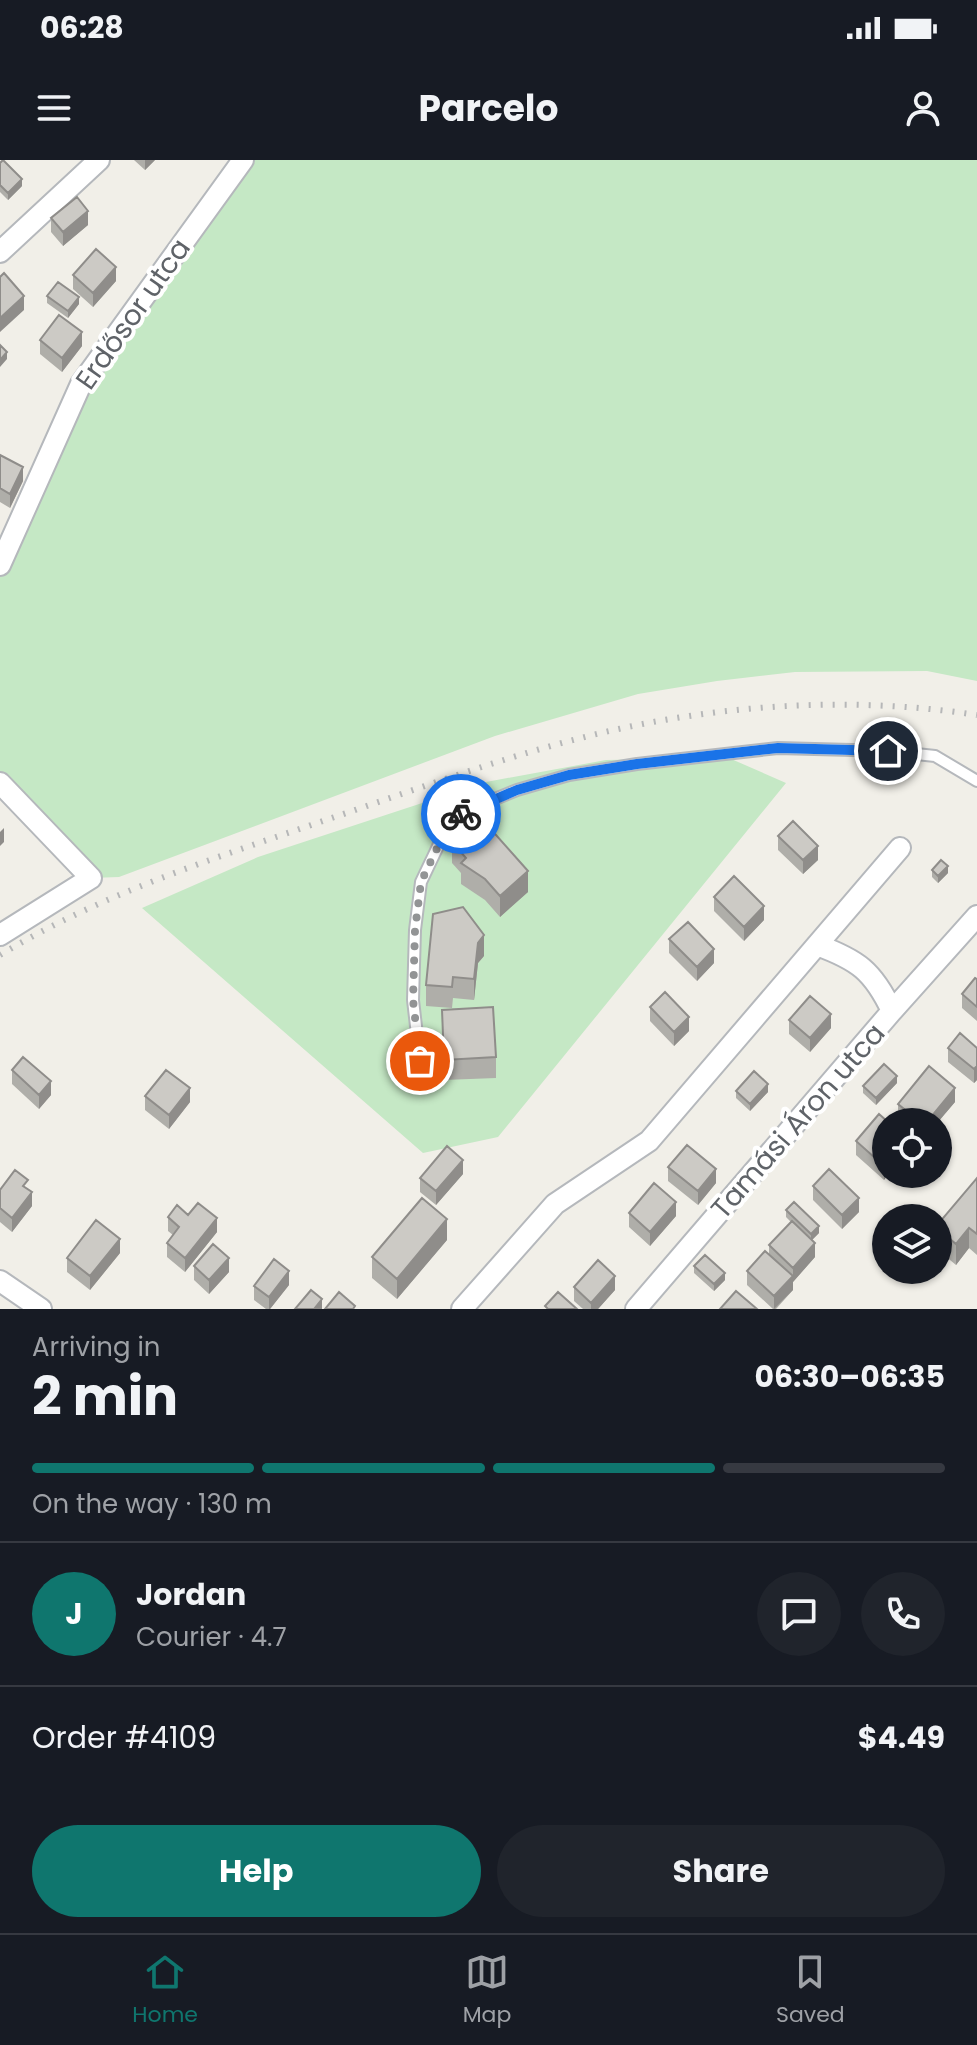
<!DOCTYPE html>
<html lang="en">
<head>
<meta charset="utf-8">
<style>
	body { margin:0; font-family:Poppins,sans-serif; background:#20242c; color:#f1f3f6; height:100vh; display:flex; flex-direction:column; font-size:30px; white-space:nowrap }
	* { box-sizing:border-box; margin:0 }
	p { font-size:26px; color:#9ea1a6 }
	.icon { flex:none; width:44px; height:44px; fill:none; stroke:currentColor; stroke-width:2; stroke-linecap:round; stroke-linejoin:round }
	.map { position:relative; height:1149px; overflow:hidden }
	.side { display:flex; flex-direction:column; background:#171b24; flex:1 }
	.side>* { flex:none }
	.controls { position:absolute; left:872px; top:948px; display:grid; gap:16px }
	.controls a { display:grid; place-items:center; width:80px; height:80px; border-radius:50%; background:#171b24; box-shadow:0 2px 6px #0004; font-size:40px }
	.pin { position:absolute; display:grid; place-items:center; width:68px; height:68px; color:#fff; margin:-34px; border:4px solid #fff; border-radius:50%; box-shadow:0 2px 8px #0007 }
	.courier { position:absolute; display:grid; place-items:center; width:80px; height:80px; margin:-40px; border:6px solid #1a73e8; border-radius:50%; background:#fff; color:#222; box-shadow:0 2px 10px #0007 }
	.summary em { font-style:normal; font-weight:700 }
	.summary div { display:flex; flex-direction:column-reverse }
	.summary { display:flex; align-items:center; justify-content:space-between; height:136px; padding:0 32px }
	h1 { font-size:52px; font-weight:700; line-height:60px }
	.bar { display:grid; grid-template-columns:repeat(4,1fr); gap:12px 8px; align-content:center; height:96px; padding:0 32px }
	.bar i { height:10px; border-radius:6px; background:#363941 }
	.bar .current { background:#0f766e }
	.bar p { grid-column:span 4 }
	.line { display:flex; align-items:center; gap:20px; padding:0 32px; border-top:2px solid #363941 }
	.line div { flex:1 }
	.round { display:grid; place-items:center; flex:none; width:84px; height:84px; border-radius:42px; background:#20242c }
	.button { display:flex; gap:16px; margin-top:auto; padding:16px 32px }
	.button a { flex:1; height:92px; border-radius:48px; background:#0f766e; color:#fff; font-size:32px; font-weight:700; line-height:92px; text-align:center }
	.button a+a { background:#20242c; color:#f1f3f6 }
	.status { display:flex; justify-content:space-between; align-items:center; height:56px; padding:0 40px; background:#171b24; direction:ltr }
	.status svg { height:22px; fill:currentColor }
	header { display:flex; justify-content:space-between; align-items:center; height:104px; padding:0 32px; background:#171b24; font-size:36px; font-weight:700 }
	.menu { display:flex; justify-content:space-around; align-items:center; height:112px; border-top:2px solid #363941; background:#171b24; font-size:22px; color:#9ea1a6 }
	.menu a { display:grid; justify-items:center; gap:4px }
	.menu .current { color:#0f766e }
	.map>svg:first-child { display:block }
	.green { fill:#c5e8c5 }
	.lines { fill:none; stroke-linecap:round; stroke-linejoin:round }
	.lane-casing { stroke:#b5b8bc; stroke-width:14 }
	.street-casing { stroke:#b5b8bc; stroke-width:24 }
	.lane { stroke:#fff; stroke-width:10 }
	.street { stroke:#fff; stroke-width:20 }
	.rail { stroke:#b6b7b8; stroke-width:6; stroke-dasharray:2 10; stroke-linecap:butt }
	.wall { fill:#afaea9 }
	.shaded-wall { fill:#8f8d8a }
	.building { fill:#cccac5; stroke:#8f8d8a; stroke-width:2 }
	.done { stroke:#929495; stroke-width:8; stroke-dasharray:0 14.4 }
	.route { stroke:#1a73e8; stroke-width:10 }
	.labels { text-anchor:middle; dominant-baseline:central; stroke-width:8; stroke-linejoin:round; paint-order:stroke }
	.street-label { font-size:28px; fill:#5f6368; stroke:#fff }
</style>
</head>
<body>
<div class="status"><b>06:28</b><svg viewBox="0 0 49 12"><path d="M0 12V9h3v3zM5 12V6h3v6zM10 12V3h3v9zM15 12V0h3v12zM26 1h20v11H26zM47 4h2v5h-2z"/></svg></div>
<header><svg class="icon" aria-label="menu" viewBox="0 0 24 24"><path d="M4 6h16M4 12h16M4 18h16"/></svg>Parcelo<svg class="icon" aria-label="person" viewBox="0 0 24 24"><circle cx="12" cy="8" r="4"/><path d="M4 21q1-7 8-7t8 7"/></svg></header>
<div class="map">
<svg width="977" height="1149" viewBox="0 0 977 1149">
	<rect width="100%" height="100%" fill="#f1efe8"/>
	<path class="green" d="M243,0h734v521l-50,-10 -132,1 -78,9 -79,13 -143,42 -376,141 -28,1 -91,-95v-218l81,-181z
		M729,598l57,25 -288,354 -75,16 -281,-245 116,-51 228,-75 120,-22z"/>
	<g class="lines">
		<defs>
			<path id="lane" d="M420,901l-7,-61 2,-70 6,-48 20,-42 22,-28 54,-22 52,-15 68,-11 141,-16 110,3 47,5 42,25"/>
			<path id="street" d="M0,92l99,-92
				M0,405l81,-181 162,-224
				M0,623l91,95 -91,57
				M892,851l85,-95
				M0,1121l41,28
				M462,1149l93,-105 94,-63 251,-293
				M636,1149l256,-298c-19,-40 -34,-51 -75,-66"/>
		</defs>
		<use href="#lane" class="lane-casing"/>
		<use href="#street" class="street-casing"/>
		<use href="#lane" class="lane"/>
		<use href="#street" class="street"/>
		<path class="rail" d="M0,795c99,-60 209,-95 317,-132 95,-32 190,-68 288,-91 121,-28 249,-36 372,-17"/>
	</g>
	<path class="wall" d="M134,0h21l-10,10z
		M0,3l22,23 -14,14 -8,-8z
		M51,58l37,7 -25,21 -12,-14z
		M73,115l43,6 -23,26 -20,-18z
		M47,136l32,8 -11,14 -21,-15z
		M40,180l42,6 -20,26 -22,-18z
		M0,295l23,26 -13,27 -10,-6z
		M778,676l40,24 -15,14 -25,-24z
		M452,682l76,50 -28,25 -15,-17 -24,-16v-11l-9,-10z
		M932,710l16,3 -10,10 -6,-6z
		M714,737l50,23 -20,21 -30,-30z
		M669,779l45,24 -17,18 -28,-28z
		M484,796l-6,7 -4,37 -21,-2 -1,10 -26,-2v-21z
		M977,819v42l-15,-13v-14z
		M650,847l39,24 -15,15 -24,-25z
		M442,850l54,47v21l-52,2z
		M789,860l42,8 -21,24 -21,-18z
		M948,888h29v32l-3,3 -26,-21z
		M12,910l39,25 -12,14 -27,-25z
		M897,923l-21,22 -13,-12v-7z
		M736,931l32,1 -18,19 -14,-13z
		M145,936l45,6 -21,27 -24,-19z
		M955,942l-17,20h-35l-5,-4v-14z
		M888,962l-4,58 -28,-25v-14z
		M668,1007l48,16 -18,22 -30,-24z
		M463,1014l-27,31 -16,-13v-14z
		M977,1018v77l-8,-7 -13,17 -18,-15v-26z
		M813,1026l46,26 -17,17 -29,-29z
		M28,1029l4,17 -20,26 -12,-10v-32z
		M786,1050l33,23 -7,7 3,17 -22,25v8l-17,19h-3l-26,-24v-14l22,-16v-10l22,-23 -5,-5z
		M629,1053l47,3 -26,30 -21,-19z
		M188,1055l29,17 -32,40 -18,-15v-14l6,-8 -5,-4v-14z
		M447,1080l-50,59 -25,-21v-21z
		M120,1093l-30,37 -23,-18v-14z
		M194,1106l35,6 -20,22 -15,-14z
		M694,1106l31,14 -11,11 -20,-18z
		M289,1125l-19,24h-4l-12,-9v-14z
		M574,1127l41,3 -17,19h-15l-9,-8z"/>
	<path class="shaded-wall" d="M145,0h10l-10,10z
		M22,19v7l-14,14v-7z
		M88,51v14l-25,21v-14z
		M116,107v14l-23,26v-14z
		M24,136v14l-24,22v-14z
		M79,137v7l-11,14v-7z
		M82,172v14l-20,26v-14z
		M7,192v7l-7,8v-7z
		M23,307v14l-13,27v-14z
		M4,668v14l-4,4v-14z
		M818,686v14l-15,14v-14z
		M948,706v7l-10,10v-7z
		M528,711v21l-28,25v-21z
		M764,746v14l-20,21v-14z
		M484,775v21l-6,7 -4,37v-21l4,-36z
		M714,789v14l-17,18v-14z
		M831,854v14l-21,24v-14z
		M689,857v14l-15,15v-14z
		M977,906v14l-3,3v-14z
		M897,916v7l-21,22v-7z
		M51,921v14l-12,14v-14z
		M768,924v8l-18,19v-7z
		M190,928v14l-21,27v-14z
		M955,928v14l-17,20h-11z
		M463,1000v14l-27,31v-14z
		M886,1003v11h3l-5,6v-14z
		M716,1009v14l-18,22v-14z
		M32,1032v14l-20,26v-14z
		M859,1038v14l-17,17v-14z
		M676,1042v14l-26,30v-14z
		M217,1058v14l-32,40v-14z
		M447,1059v21l-50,59v-20z
		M819,1066v7l-8,8v-7z
		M969,1068v20l-13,17v-21z
		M120,1079v14l-30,37v-14z
		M815,1083v14l-22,25v-14z
		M229,1098v14l-20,22v-14z
		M289,1111v14l-19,24h-1v-12z
		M725,1113v7l-11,11v-7z
		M615,1116v14l-17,19h-7v-6z
		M793,1116v14l-19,19v-13z
		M322,1139v10h-8z"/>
	<path class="building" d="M3,0l19,19 -14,14 -8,-8v-22z
		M77,37l11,14 -25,21 -12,-14z
		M96,89l20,18 -23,26 -20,-18z
		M4,113l20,23 -24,22v-41z
		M58,122l21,15 -11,14 -21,-15z
		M59,155l23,17 -20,26 -22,-18z
		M0,185l7,7 -7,8z
		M0,295l23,12 -13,27 -10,-6z
		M480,657l48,54 -28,25 -15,-17 -24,-16 5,-5 -14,-16z
		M793,661l25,25 -15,14 -25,-24z
		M941,700l7,6 -10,10 -6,-6z
		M734,716l30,30 -20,21 -30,-30z
		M463,747l21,28 -6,8 -4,36 -21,-2 -1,10 -26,-2 7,-71z
		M688,762l26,27 -17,18 -28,-28z
		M975,818l2,1v28l-15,-13z
		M665,832l24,25 -15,15 -24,-25z
		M810,836l21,18 -21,24 -21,-18z
		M493,847l3,50 -52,3 -2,-50z
		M960,873l17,15v18l-3,3 -26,-21z
		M23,897l28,24 -12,14 -27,-25z
		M884,904l13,12 -21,22 -13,-12z
		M929,906l26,22 -28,34h-7l-22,-18z
		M166,910l24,18 -21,27 -24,-19z
		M754,911l14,13 -18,20 -14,-13z
		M879,954l9,8h-2v41l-2,3 -28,-25z
		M687,985l29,24 -18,22 -30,-24z
		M447,986l16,14 -27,31 -16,-13z
		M829,1009l30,29 -17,17 -29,-29z
		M15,1010l13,10 -5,6 9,6 -20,26 -12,-10v-18z
		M977,1018v56l-8,-6 -13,16 -18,-15v-5z
		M654,1023l22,19 -26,30 -21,-19z
		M422,1038l25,21 -50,60 -25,-22z
		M794,1042l25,24 -8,8 -25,-24z
		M198,1043l19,15 -32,40 -18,-15 12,-16 -11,-10 9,-12 11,10z
		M96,1060l24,19 -30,37 -23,-18z
		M792,1061l23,22 -22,25 -24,-23z
		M213,1084l16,14 -20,22 -15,-14z
		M765,1091l28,25 -19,20 -27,-25z
		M705,1095l20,18 -11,11 -20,-18z
		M274,1099l15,12 -20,26 -15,-11z
		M598,1100l17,16 -24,27 -17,-16z
		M311,1130l11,9 -8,10h-19z
		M736,1131l21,18h-37z
		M339,1132l16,14 -2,3h-28z
		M558,1132l19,17h-29l-3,-3z"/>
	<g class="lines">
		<path class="done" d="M420,901l-7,-61 2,-70 6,-48 20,-42 20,-26"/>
		<path class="route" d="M461,654l56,-24 52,-15 68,-11 141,-16 110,3"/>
	</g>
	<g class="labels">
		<g class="street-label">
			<text transform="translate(133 154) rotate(-55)">Erdősor utca</text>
			<text transform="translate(798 961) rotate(-49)">Tamási Áron utca</text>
		</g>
	</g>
</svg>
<div class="controls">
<a><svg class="icon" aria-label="locate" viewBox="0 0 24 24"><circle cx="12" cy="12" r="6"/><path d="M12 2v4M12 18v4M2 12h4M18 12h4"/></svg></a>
<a><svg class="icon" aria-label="layers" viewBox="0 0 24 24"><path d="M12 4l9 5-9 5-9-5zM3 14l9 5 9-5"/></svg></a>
</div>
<div class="pin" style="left:420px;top:901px;background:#ea580c"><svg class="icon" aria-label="bag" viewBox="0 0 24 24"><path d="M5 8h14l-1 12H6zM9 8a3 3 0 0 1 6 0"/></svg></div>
<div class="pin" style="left:888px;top:591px;background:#1f2937"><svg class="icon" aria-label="home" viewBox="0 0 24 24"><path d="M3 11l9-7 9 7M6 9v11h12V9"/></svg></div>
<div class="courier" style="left:461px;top:654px"><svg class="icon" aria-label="bike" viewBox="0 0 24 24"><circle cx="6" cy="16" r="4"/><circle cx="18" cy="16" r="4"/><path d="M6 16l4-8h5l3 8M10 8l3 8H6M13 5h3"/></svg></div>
</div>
<section class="side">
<div class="summary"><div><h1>2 min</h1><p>Arriving in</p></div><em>06:30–06:35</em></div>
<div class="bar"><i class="current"></i><i class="current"></i><i class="current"></i><i></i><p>On the way · 130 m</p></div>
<div class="line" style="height:144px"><b class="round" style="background:#0f766e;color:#fff">J</b><div><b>Jordan</b><p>Courier · 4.7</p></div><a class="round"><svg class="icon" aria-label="chat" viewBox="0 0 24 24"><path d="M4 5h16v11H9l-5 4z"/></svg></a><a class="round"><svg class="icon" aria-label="phone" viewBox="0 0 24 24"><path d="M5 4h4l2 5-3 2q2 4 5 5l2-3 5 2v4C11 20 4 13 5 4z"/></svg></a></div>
<div class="line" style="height:104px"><div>Order #4109</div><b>$4.49</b></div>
<div class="button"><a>Help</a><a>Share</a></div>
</section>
<nav class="menu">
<a class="current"><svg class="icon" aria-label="home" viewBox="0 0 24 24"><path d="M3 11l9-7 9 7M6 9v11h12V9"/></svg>Home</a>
<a><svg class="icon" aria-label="map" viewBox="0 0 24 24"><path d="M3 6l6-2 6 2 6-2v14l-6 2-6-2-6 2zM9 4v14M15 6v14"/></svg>Map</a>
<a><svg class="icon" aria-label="saved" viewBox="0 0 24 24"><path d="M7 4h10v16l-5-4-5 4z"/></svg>Saved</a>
</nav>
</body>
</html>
